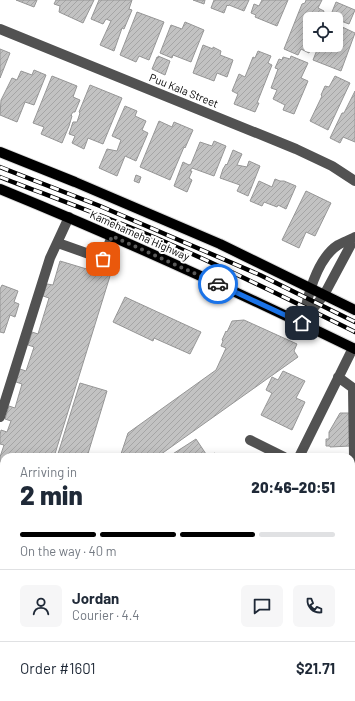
<!DOCTYPE html>
<html lang="en">
<head>
<meta charset="utf-8">
<style>
	body { margin:0; font-family:Barlow,sans-serif; background:#f6f6f7; color:#1f2937; height:100vh; display:flex; flex-direction:column; font-size:15px; white-space:nowrap }
	* { box-sizing:border-box; margin:0 }
	p { font-size:13px; color:#747a83 }
	.icon { flex:none; width:22px; height:22px; fill:none; stroke:currentColor; stroke-width:2; stroke-linecap:round; stroke-linejoin:round }
	.map { position:relative; flex:1; overflow:hidden }
	.sheet { position:absolute; left:0px; top:453px; width:355px; height:248px; display:flex; flex-direction:column; background:#fff; border-radius:12px 12px 0 0; box-shadow:0 2px 10px #0003 }
	.sheet>* { flex:none }
	.fabs { position:absolute; left:303px; top:12px; display:grid; gap:8px }
	.fabs a { display:grid; place-items:center; width:40px; height:40px; border-radius:6px; background:#fff; box-shadow:0 2px 10px #0003; font-size:20px }
	.pin { position:absolute; display:grid; place-items:center; width:34px; height:34px; color:#fff; margin:-17px; border-radius:8px; box-shadow:0 2px 6px #0006 }
	.courier { position:absolute; display:grid; place-items:center; width:40px; height:40px; margin:-20px; border:3px solid #1a73e8; border-radius:50%; background:#fff; color:#222; box-shadow:0 1px 5px #0007 }
	.overview em { font-style:normal; font-weight:800 }
	.overview div { display:flex; flex-direction:column-reverse }
	.overview { display:flex; align-items:center; justify-content:space-between; height:68px; padding:0 20px }
	h1 { font-size:26px; font-weight:800; line-height:30px }
	.bar { display:grid; grid-template-columns:repeat(4,1fr); gap:6px 4px; align-content:center; height:48px; padding:0 20px }
	.bar i { height:5px; border-radius:3px; background:#e0e1e3 }
	.bar .on { background:#000 }
	.bar p { grid-column:span 4 }
	.line { display:flex; align-items:center; gap:10px; padding:0 20px; border-top:1px solid #e0e1e3 }
	.line div { flex:1 }
	.round { display:grid; place-items:center; flex:none; width:42px; height:42px; border-radius:6px; background:#f6f6f7 }
	.map>svg:first-child { display:block }
	.building { fill:url(#building-hatch); stroke:#969696 }
	.lines { fill:none; stroke-linecap:round; stroke-linejoin:round }
	.major-casing { stroke:#dbdbdb; stroke-width:12 }
	.highway-casing { stroke:#dbdbdb; stroke-width:14 }
	.minor { stroke:#525252; stroke-width:10 }
	.major { stroke:#000; stroke-width:10 }
	.highway { stroke:#000; stroke-width:12 }
	.rail-casing { stroke:#000; stroke-width:4.5 }
	.rail { stroke:#fff; stroke-width:3; stroke-dasharray:9; stroke-linecap:butt }
	.done { stroke:#595959; stroke-width:4; stroke-dasharray:0 7.2 }
	.route { stroke:#1a73e8; stroke-width:5 }
	.labels { text-anchor:middle; dominant-baseline:central; stroke-width:4; stroke-linejoin:round; paint-order:stroke }
	.street-label { font-size:11px; fill:#000; stroke:#fff }
</style>
</head>
<body>
<div class="map">
<svg width="355" height="701" viewBox="0 0 355 701">
	<defs>
		<pattern id="building-hatch" width="6" height="6" patternUnits="userSpaceOnUse"><rect width="6" height="6" fill="#c2c2c2"/><path d="M-1 1l2-2M0 6l6-6M5 7l2-2" fill="none" stroke="#a5a5a5"/></pattern>
	</defs>
	<rect width="100%" height="100%" fill="#fff"/>
	<path class="building" d="M16,0h21l-3,7z
		M56,0h38l-11,23 -24,-11 1,-6 -6,-2z
		M99,0h33l-3,9 3,1 -8,19 -2,-1 -8,23 -14,-6 11,-24 -5,-2 -3,5 -12,-5z
		M193,0h12l-1,4z
		M214,0h35l-5,11 -15,-6 -1,1 -1,-1 -3,8 -13,-5z
		M262,0h26l-11,26 -22,-9 1,-2 -5,-2 3,-9 5,2z
		M306,0h16l-4,8 6,3 -3,8h-11v26h2l-3,8 -8,-4 -3,6 -14,-6 18,-45 3,-1z
		M336,2l19,8 -6,14 -19,-7z
		M137,12l27,10 -15,38 -10,-4 -3,6 -16,-7z
		M185,22l19,8 -13,32 -18,-7 -1,3 -12,-5 11,-28 11,4z
		M336,24l19,9 -14,38 -28,-11 6,-15h17z
		M203,45l10,4v-2l8,4 -1,4 13,5 -6,17 -10,-4 -3,8 -21,-8z
		M0,49l10,4 -10,25z
		M258,51l13,5 -3,7 4,2 -15,38h2l-4,9 -21,-8 4,-10 -6,-3 7,-17 6,3 8,-20 2,1z
		M158,56l12,5 -5,14 -13,-6 5,-12 1,1z
		M291,56l17,7 -7,15 7,3 -14,33 -11,-4 2,-5 -12,-6 4,-9 -6,-2 7,-19 -3,-1 4,-9 3,1 1,-3 7,2z
		M34,70l12,5 -12,30 -9,-3 -8,20 -17,-7 1,-15 11,-22 5,2 4,-9 11,4z
		M52,76l25,10 -4,11 7,3 -5,12h-2l-2,3 1,1 -3,10 -7,17 -21,-9 3,-7 -11,-4z
		M335,76l15,7 -22,47 -18,-9 12,-25 -1,-1 4,-9 4,1z
		M90,85l32,13 -19,46 -15,-6 -4,11 -12,-6 3,-7 -6,-2 4,-12h4l3,-9 -1,-1z
		M355,91v51l-12,-5 -3,6 -10,-5 12,-25h2z
		M125,106l12,5 -2,5 11,5 -4,9 6,3 -12,28 -11,-5 -8,20 -18,-8 8,-19 10,2 4,-11 -9,-4z
		M159,121l13,6 2,-5 19,8 -8,18 -1,-1 -14,33 -30,-13z
		M214,141l12,5 -12,30 -22,-8 -2,3h2l-3,7 3,2 -5,12 -13,-6 9,-24 6,3 2,-1 9,-22 12,4z
		M233,150l9,4 -5,11 10,2 2,-6 11,5 -12,30 -11,-5 3,-6 -20,-7 3,-9 3,-5 1,1z
		M136,175l5,2 -2,6 -5,-2z
		M275,179l5,2h4l12,5 -10,23 -8,-4 -1,2 -13,-5 -2,4 -12,-5 9,-20 13,6z
		M306,191l25,12 -16,33 -9,-4 -7,16 -17,-8z
		M60,261l50,15 -56,181h-50v26l-4,1v-27l4,-12 -4,-1v-9l1,-5 6,2 4,-11 -6,-2 4,-13 6,2 7,-24 -6,-2 4,-13 6,2 8,-24 -6,-2 4,-13 6,2 11,-36 -6,-2 4,-12 6,1z
		M2,285l16,6 -4,11 5,2 -4,13 -5,-2 -6,18 -4,-1v-43z
		M125,297l76,35 -11,22 -36,-16 -1,3 -40,-19z
		M244,320l53,24 -3,7 4,6 -141,100h-37l8,-24 88,-63 10,-22 -5,-2 2,-5 -1,-1 4,-9 1,1 5,-11z
		M283,371l22,10 -9,17 9,4 -13,28 -31,-15 11,-22 -6,-3 6,-13 6,3z
		M80,383l27,8 -20,66h-30z
		M340,413h10v33l-20,1v-1h-4v-7h3v-7z
		M196,439l10,15 -5,3h-33z
		M214,453l8,4h-11z
		M4,501v34l-4,1v-34z
		M4,550v39l-4,1v-39z"/>
	<g class="lines">
		<defs>
			<path id="major" d="M0,152l75,30 145,62 135,66
				M0,189c120,49 238,103 355,160"/>
			<path id="highway" d="M351,635l4,-2
				M351,679l4,-1
				M77,701l20,-4
				M275,701l14,-4"/>
		</defs>
		<use href="#major" class="major-casing"/>
		<use href="#highway" class="highway-casing"/>
		<path class="minor" d="M0,29l296,120 36,17 23,15
			M58,243l45,16 9,-23
			M304,320l20,-25 31,-58
			M302,323c5,-24 14,-64 36,-78 5,-3 12,-5 17,-8
			M338,377l15,11 1,70 -3,15
			M0,417l50,-159 19,-41
			M250,440l34,17
			M299,457l54,-109"/>
		<use href="#major" class="major"/>
		<use href="#highway" class="highway"/>
		<defs>
			<path id="rail" d="M0,167l100,39 160,69 95,47
				M0,177c57,22 115,43 172,68 62,27 122,57 183,87"/>
		</defs>
		<use href="#rail" class="rail-casing"/>
		<use href="#rail" class="rail"/>
	</g>
	<g class="lines">
		<path class="done" d="M103,259l9,-23 106,48"/>
		<path class="route" d="M218,284l84,39"/>
	</g>
	<g class="labels">
		<g class="street-label">
			<text transform="translate(184 90) rotate(22)">Puu Kala Street</text>
			<text transform="translate(140 235) rotate(24)">Kamehameha Highway</text>
		</g>
	</g>
</svg>
<div class="fabs">
<a><svg class="icon" aria-label="locate" viewBox="0 0 24 24"><circle cx="12" cy="12" r="6"/><path d="M12 2v4M12 18v4M2 12h4M18 12h4"/></svg></a>
</div>
<div class="pin" style="left:103px;top:259px;background:#ea580c"><svg class="icon" aria-label="bag" viewBox="0 0 24 24"><path d="M5 8h14l-1 12H6zM9 8a3 3 0 0 1 6 0"/></svg></div>
<div class="pin" style="left:302px;top:323px;background:#1f2937"><svg class="icon" aria-label="home" viewBox="0 0 24 24"><path d="M3 11l9-7 9 7M6 9v11h12V9"/></svg></div>
<div class="courier" style="left:218px;top:284px"><svg class="icon" aria-label="car" viewBox="0 0 24 24"><path d="M5 17H2v-5l4-1 3-4h7l3 4 3 1v5h-3M9 17h6M6 11h13"/><circle cx="7" cy="17" r="2"/><circle cx="17" cy="17" r="2"/></svg></div>
<section class="sheet">
<div class="overview"><div><h1>2 min</h1><p>Arriving in</p></div><em>20:46–20:51</em></div>
<div class="bar"><i class="on"></i><i class="on"></i><i class="on"></i><i></i><p>On the way · 40 m</p></div>
<div class="line" style="height:72px"><a class="round"><svg class="icon" aria-label="person" viewBox="0 0 24 24"><circle cx="12" cy="8" r="4"/><path d="M4 21q1-7 8-7t8 7"/></svg></a><div><b>Jordan</b><p>Courier · 4.4</p></div><a class="round"><svg class="icon" aria-label="chat" viewBox="0 0 24 24"><path d="M4 5h16v11H9l-5 4z"/></svg></a><a class="round"><svg class="icon" aria-label="phone" viewBox="0 0 24 24"><path d="M5 4h4l2 5-3 2q2 4 5 5l2-3 5 2v4C11 20 4 13 5 4z"/></svg></a></div>
<div class="line" style="height:52px"><div>Order #1601</div><b>$21.71</b></div>
</section>
</div>
</body>
</html>
